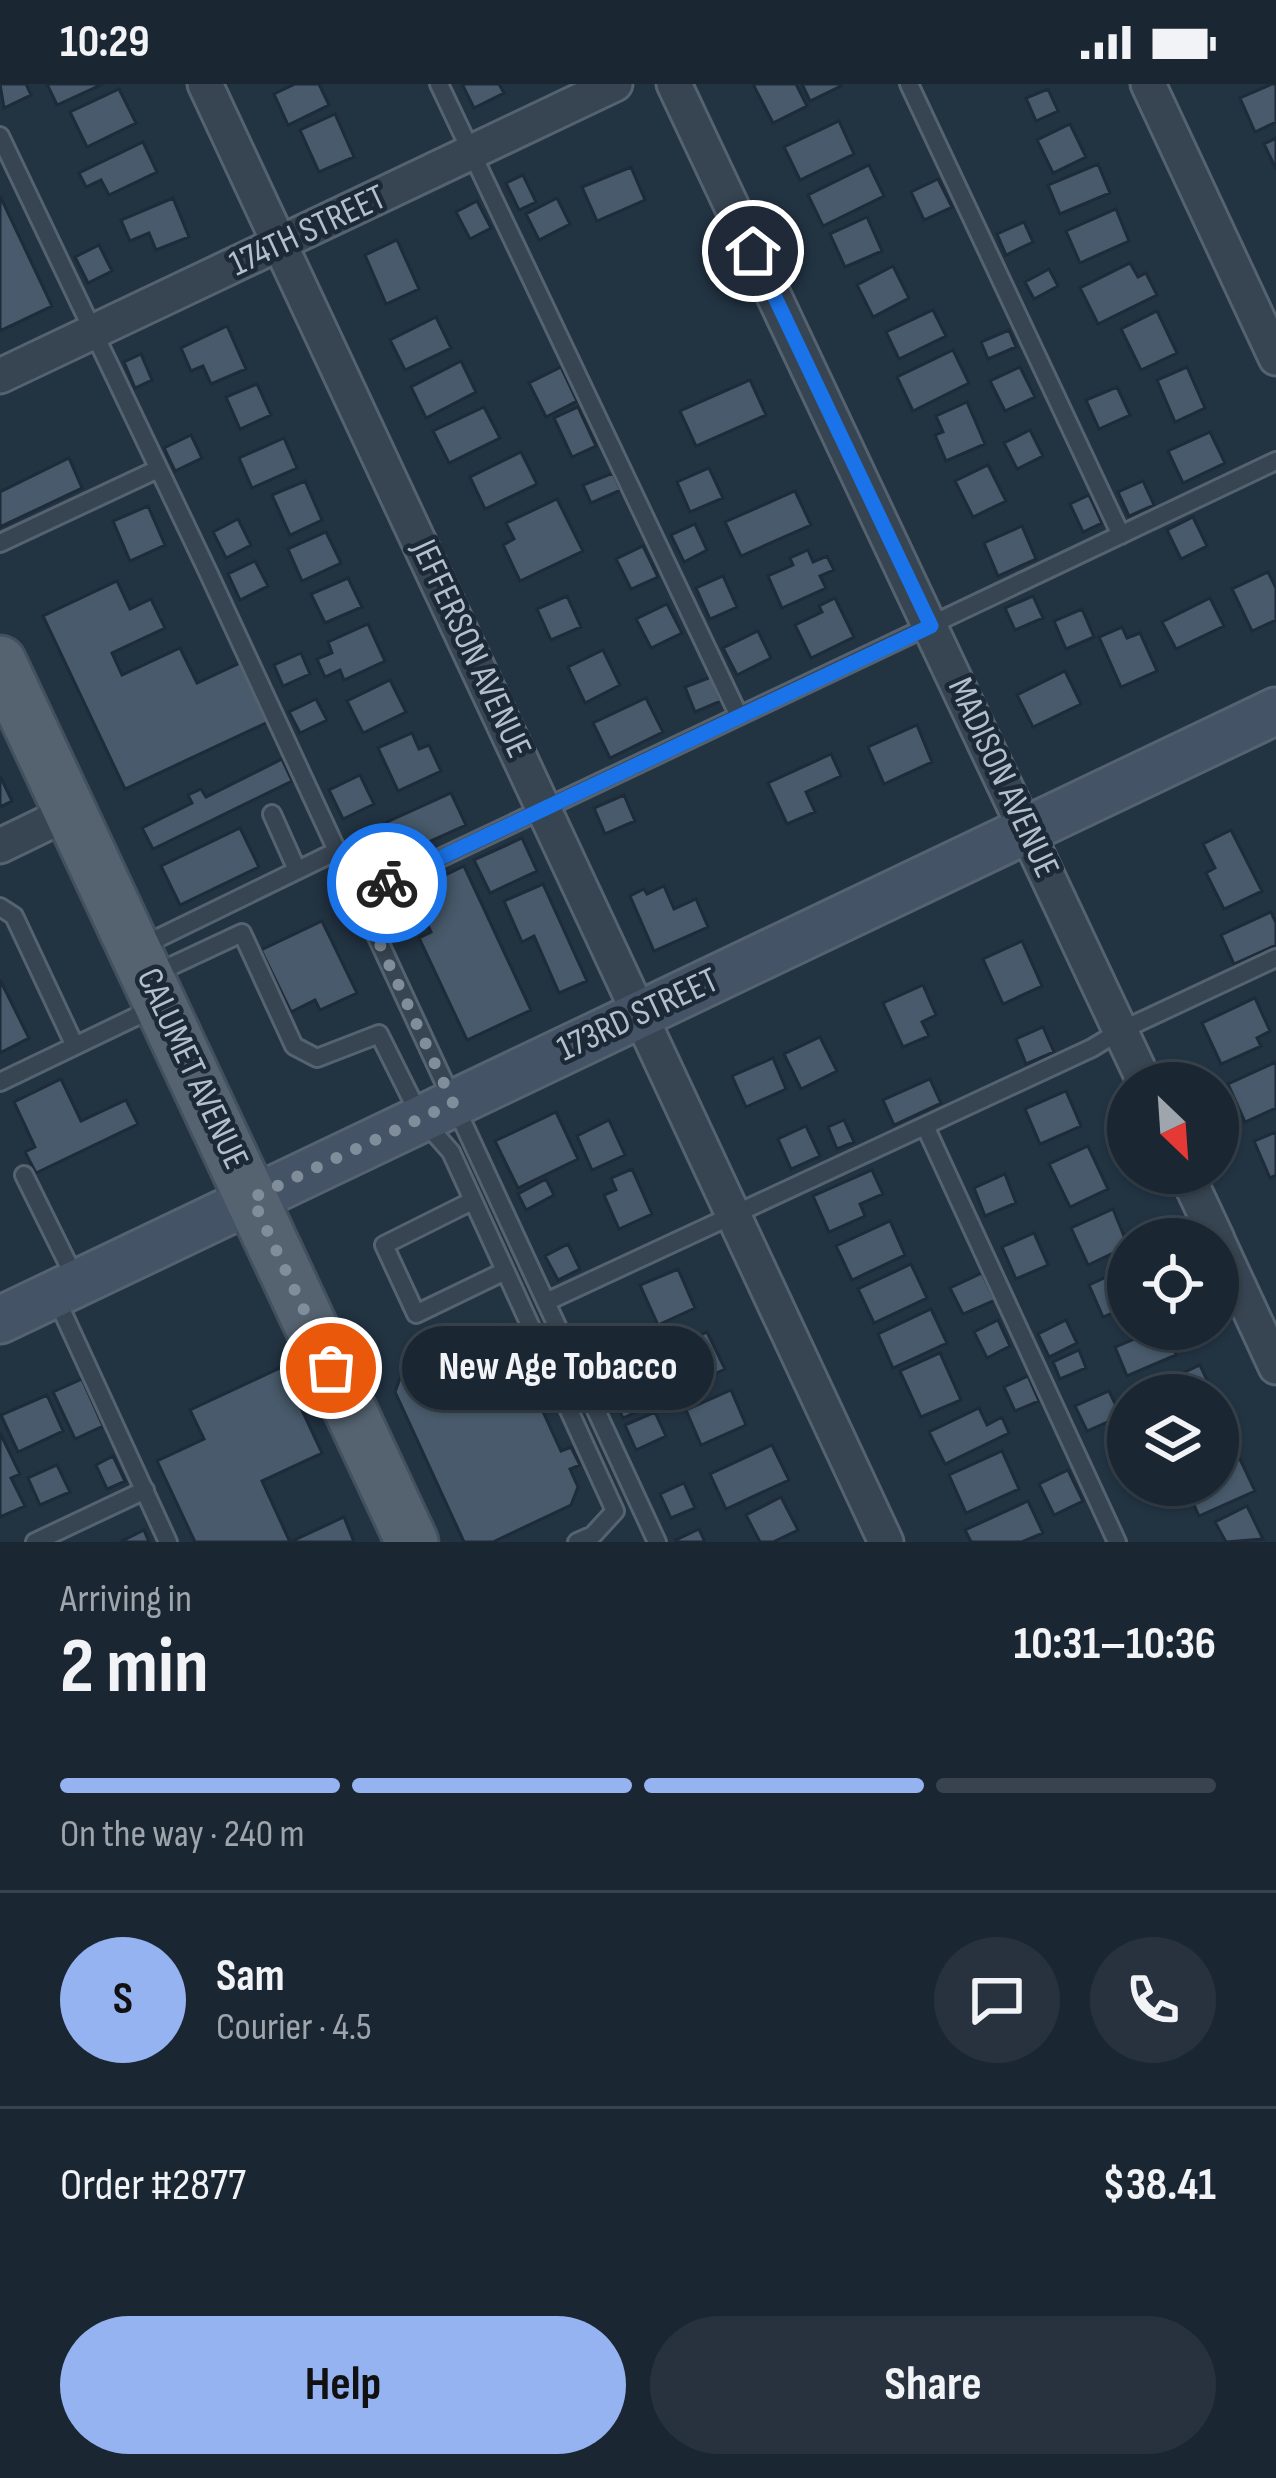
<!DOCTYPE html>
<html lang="en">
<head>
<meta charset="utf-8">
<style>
	body { margin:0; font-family:"Sofia Sans Condensed",sans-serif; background:#27323e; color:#f1f3f6; height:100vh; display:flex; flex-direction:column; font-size:45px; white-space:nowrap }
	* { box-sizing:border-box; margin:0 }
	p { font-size:39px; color:#9fa5ac }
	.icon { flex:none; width:66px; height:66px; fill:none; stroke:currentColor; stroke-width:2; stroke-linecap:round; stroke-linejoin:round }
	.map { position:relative; height:1458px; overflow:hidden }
	.details { display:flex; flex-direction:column; background:#1a2632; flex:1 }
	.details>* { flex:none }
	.needle { width:78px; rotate:155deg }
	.fabs { position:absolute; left:1107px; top:978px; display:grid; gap:24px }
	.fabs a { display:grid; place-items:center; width:132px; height:132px; border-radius:50%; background:#1a2632; box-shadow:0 3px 9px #0004,0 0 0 3px #38434d; font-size:60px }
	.pin { position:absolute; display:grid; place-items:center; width:102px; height:102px; color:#fff; margin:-51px; border:6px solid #fff; border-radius:50%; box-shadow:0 3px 12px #0007 }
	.courier { position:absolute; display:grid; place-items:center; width:120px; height:120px; margin:-60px; border:9px solid #1a73e8; border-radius:50%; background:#fff; color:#222; box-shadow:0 3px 15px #0007 }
	.bubble { position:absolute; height:84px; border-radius:42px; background:#1a2632; box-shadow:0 3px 9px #0004,0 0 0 3px #38434d; font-size:39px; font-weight:700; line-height:84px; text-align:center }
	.overview em { font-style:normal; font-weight:700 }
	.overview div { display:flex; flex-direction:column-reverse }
	.overview { display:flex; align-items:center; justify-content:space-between; height:204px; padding:0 60px }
	h1 { font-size:78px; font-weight:700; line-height:90px }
	.bar { display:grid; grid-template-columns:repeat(4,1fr); gap:18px 12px; align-content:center; height:144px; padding:0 60px }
	.bar i { height:15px; border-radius:9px; background:#38434d }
	.bar .current { background:#95b2f1 }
	.bar p { grid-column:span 4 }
	.line { display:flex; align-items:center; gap:30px; padding:0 60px; border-top:3px solid #38434d }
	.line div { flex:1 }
	.round { display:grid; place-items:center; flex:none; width:126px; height:126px; border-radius:63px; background:#27323e }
	.primary-button { display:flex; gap:24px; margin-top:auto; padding:24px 60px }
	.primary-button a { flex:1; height:138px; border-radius:72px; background:#95b2f1; color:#111; font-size:48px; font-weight:700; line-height:138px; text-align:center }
	.primary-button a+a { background:#27323e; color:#f1f3f6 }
	.status { display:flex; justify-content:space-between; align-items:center; height:84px; padding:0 60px; background:#1a2632; direction:ltr }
	.status svg { height:33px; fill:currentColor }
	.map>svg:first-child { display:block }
	.building { fill:#485a6b; stroke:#1e2b38; stroke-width:3 }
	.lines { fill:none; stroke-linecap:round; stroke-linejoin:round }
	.lane-casing { stroke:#55626f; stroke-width:22 }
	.street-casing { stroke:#55626f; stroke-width:39 }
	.secondary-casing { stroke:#55626f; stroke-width:51 }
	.primary-casing { stroke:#43505d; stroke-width:57 }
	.lane { stroke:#374451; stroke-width:16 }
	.street { stroke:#374451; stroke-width:33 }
	.secondary { stroke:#445365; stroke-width:45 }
	.primary { stroke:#556371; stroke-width:51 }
	.done { stroke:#808e9c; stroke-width:12; stroke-dasharray:0 21.6 }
	.route { stroke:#1a73e8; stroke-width:15 }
	.labels { text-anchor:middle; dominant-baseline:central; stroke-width:9; stroke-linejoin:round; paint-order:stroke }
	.street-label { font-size:36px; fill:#b3bfcc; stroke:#1c2936 }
</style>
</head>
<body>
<div class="status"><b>10:29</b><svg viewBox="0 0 49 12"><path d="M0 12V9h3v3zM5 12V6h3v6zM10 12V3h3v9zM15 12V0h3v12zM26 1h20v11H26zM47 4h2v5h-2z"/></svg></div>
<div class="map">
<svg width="1276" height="1458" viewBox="0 0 1276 1458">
	<rect width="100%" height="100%" fill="#223342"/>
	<path class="building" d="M0,0h26l5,11 -27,13z
		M47,0h56l-46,21z
		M295,0h24l10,21 -41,20 -14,-31z
		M462,0h37l5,9 -30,15z
		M753,0h43l11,22 -34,17z
		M802,0h38l1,2 -31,15z
		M1272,0h4v38l-21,10 -15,-34z
		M119,5l17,34 -49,24 -17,-35z
		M1048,5l10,22 -22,10 -10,-23z
		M335,30l19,43 -35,15 -19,-42z
		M839,37l15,33 -54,26 -16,-33z
		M1070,40l16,33 -33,16 -16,-33z
		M1276,54v31l-12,-25z
		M143,58l14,30 -48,23 -8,-15 -15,7 -7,-14z
		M1098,80l12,29 -50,21 -12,-29z
		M869,81l15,31 -61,30 -15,-31z
		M631,83l14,33 -48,21 -15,-34z
		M523,91l13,27 -17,8 -13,-27z
		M938,95l14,28 -28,13 -13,-28z
		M0,112l52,110 -52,25z
		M173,114l16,39 -33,13 -7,-17 -19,8 -9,-21z
		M557,114l13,26 -31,16 -13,-26z
		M477,117l14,27 -21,11 -14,-27z
		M1116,125l13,32 -49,22 -14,-32z
		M867,133l15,34 -37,16 -15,-33z
		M1024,138l9,20 -27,13 -9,-21z
		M397,156l22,49 -33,15 -21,-49z
		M99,161l13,26 -24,12 -13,-26z
		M1130,179l8,14 8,-4 11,22 -59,29 -18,-36z
		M893,182l16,32 -36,19 -16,-32z
		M1049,185l9,17 -24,13 -9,-17z
		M933,226l13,26 -47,23 -13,-27z
		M1157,227l20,42 -36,17 -20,-41z
		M436,233l15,31 -46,22 -15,-30z
		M227,242l19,43 -35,15 -8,-18 -12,5 -10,-23z
		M1009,246l7,17 -28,12 -7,-17z
		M953,266l16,33 -56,28 -16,-34z
		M141,270l11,26 -17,8 -11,-26z
		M461,277l15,31 -50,26 -15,-31z
		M561,283l16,34 -31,16 -17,-34z
		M1020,283l15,30 -30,14 -15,-30z
		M1187,283l18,41 -30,14 -18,-42z
		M750,296l16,35 -70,31 -16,-35z
		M257,300l14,31 -31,14 -14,-32z
		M1117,303l13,28 -31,14 -13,-29z
		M967,318l18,42 -39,17 -11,-26 8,-3 -7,-16z
		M484,323l16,31 -51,25 -16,-32z
		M578,323l18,39 -24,11 -18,-39z
		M1030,346l13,26 -26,13 -13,-26z
		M1210,348l15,31 -42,20 -15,-32z
		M191,351l11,23 -27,13 -11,-23z
		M284,354l13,30 -45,20 -13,-30z
		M521,368l16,32 -52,25 -15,-32z
		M69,374l13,30 -82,39v-35z
		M988,381l18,36 -33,16 -18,-36z
		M709,384l14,30 -33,14 -13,-30z
		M613,389l8,17 -30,13 -8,-18z
		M305,397l17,39 -32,15 -18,-40z
		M1143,397l11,24 -25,11 -11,-24z
		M795,407l16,34 -70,31 -16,-34z
		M1089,411l13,28 -19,9 -13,-28z
		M557,415l26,52 -63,30 -17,-36 11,-6 -8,-16z
		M148,422l17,39 -35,16 -17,-40z
		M1193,433l14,29 -26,13 -14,-29z
		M238,435l13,26 -25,13 -13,-26z
		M695,440l12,26 -23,12 -13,-27z
		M1022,442l14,33 -38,17 -14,-33z
		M326,448l15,31 -39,18 -14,-32z
		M643,462l15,31 -27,12 -15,-30z
		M808,466l5,12 14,-6 7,14 -14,6 6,12 -44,20 -14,-32 25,-11 -3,-7z
		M255,477l13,25 -28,14 -12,-26z
		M1268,488l8,16v32l-24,11 -20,-42z
		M723,492l14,31 -27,12 -14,-31z
		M348,494l14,29 -37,16 -14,-29z
		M117,497l13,28 21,-10 14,29 -53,25 10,22 58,-27 17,35 43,-20 28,59 -143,67 -82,-173z
		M567,512l14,31 -30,13 -14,-31z
		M1033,512l10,22 -28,12 -10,-22z
		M835,514l19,39 -43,21 -16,-33 27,-13 -3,-6z
		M1210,514l14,28 -48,23 -14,-27z
		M667,520l15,29 -31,15 -15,-29z
		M1082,525l12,28 -28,12 -12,-28z
		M368,540l17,37 -41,19 -4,-10 -15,7 -8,-18 15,-6 -4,-11z
		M1122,543l5,11 13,-5 17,38 -36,16 -22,-50z
		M758,547l13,27 -34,17 -14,-27z
		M603,566l17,35 -35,18 -17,-36z
		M301,569l9,21 -27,12 -9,-21z
		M1065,587l16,33 -48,23 -16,-32z
		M711,593l10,24 -26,11 -10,-25z
		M390,596l16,32 -43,21 -16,-32z
		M646,614l17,34 -53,26 -17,-35z
		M316,615l11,21 -27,13 -11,-21z
		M917,641l15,37 -48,22 -16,-37z
		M412,649l7,16 10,-4 12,26 -43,20 -20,-43z
		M831,670l10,22 -35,16 9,20 -28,12 -19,-41z
		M282,675l10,22 -139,68 -11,-21 50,-25 -4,-8 13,-6 5,8z
		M360,691l14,29 -31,15 -14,-29z
		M0,692l12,25 -12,6z
		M451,709l15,32 -64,29 -15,-32z
		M624,711l11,26 -30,13 -11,-26z
		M240,744l19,39 -79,38 -19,-39z
		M1231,746l31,61 -38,18 -18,-36 9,-5 -12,-24z
		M379,751l14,27 -26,12 -13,-26z
		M522,754l15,33 -47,22 -16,-33z
		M464,782l67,144 -64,30 -48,-102 12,-6 -19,-41z
		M543,800l44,97 -28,12 -25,-57 -12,6 -18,-41z
		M664,802l10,23 22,-10 12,28 -54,24 -24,-55 14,-7 3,5z
		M1271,828l5,11v22l-42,19 -13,-29z
		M322,837l35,72 -37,17 -5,-10 -24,12 -30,-62z
		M1022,857l20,45 -39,18 -20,-45z
		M0,896l29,58 -29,15z
		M923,901l13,30 -14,7 7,14 -26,11 -20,-44z
		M1255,914l15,33 -13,7 4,8 -40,18 -19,-41z
		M1043,943l11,25 -28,12 -10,-25z
		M820,953l17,34 -36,18 -17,-35z
		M773,974l13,31 -40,18 -14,-31z
		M1276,978v46l-31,14 -17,-38z
		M61,995l20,42 45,-21 12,24 -102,49 -11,-21 10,-5 -21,-45z
		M930,995l11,24 -47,22 -11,-25z
		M1066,1007l15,35 -41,18 -15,-35z
		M556,1028l22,47 -60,29 -23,-47z
		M609,1036l16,35 -33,15 -15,-34z
		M844,1036l10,22 -17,7 -9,-22z
		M806,1042l14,30 -29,13 -13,-30z
		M1276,1048v43l-6,3 -16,-37z
		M1088,1062l20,43 -38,18 -21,-43z
		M632,1085l20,45 -33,15 -15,-34 12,-5 -5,-12z
		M872,1086l11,24 -23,10 5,12 -36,16 -16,-36z
		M1005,1090l11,29 -31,13 -11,-28z
		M546,1095l8,16 -28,15 -8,-16z
		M1113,1125l15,37 -40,19 -17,-37z
		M890,1137l15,34 -53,25 -16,-34z
		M1034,1149l14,32 -32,14 -14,-32z
		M568,1160l12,25 -22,11 -13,-24z
		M911,1180l16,34 -53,25 -16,-34z
		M1128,1183v39l-25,11 -14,-32z
		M678,1185l17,39 -37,17 -18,-40z
		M982,1189l13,27 -32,14 -13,-26z
		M931,1225l16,34 -54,25 -15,-34z
		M998,1236l12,26 -23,12 -13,-26z
		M1066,1236l11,23 -28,14 -11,-23z
		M503,1240l58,127 10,-4 9,18 -10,4 8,18 -7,18 -78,37h-29l-69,-150 8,-22z
		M1158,1245h6l12,26 -49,21 -12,-29z
		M707,1248l18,37 -28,13 -17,-37z
		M1079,1266l7,18 -26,11 -7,-17z
		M940,1269l21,47 -40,17 -21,-46z
		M1200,1281l14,30h-75l-1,-1z
		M282,1283l40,86 -60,28 28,61h-95l-38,-81 47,-22 -14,-29z
		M639,1289l14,31 -30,14 -14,-31z
		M1028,1292l11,25 -24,10 -11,-24z
		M82,1295l21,47 -28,13 -22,-47z
		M731,1306l15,35 -45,20 -15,-35z
		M1109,1307l12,25 -34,15 -12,-25z
		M47,1311l16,36 -45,21 -17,-37z
		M979,1324l8,17 15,-8 7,16 -64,31 -16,-32z
		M655,1328l11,24 -30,14 -11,-25z
		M1218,1328l17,32 -17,7z
		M0,1349l20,41 -9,4 14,28 -25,11z
		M772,1361l17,35 -63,29 -16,-35z
		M1002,1367l17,38 -53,24 -17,-38z
		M113,1372l12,25 -18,8 -11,-24z
		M1240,1375l15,32 -56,25 -14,-31h33v-16z
		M57,1381l13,27 -30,13 -12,-27z
		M1068,1386l15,31 -29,14 -15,-31z
		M684,1399l11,25 -24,10 -11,-24z
		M781,1413l17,33 -25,12h-13l-14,-27z
		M1028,1417l15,32 -21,9h-51l-6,-12z
		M1247,1422l16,33 -37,3 -11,-20z
		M344,1433l10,25h-64z
		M699,1445l6,13h-28l-1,-2z
		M144,1446l5,12h-29z"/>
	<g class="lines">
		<defs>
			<path id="lane" d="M439,0l300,632
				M909,0l212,451
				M0,52l208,436 449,970
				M0,459l158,-74
				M272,730l25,56
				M358,813l918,-436
				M0,823l14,9 61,130
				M138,864l199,-97
				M150,892l92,-43 52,113 23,12 62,-24 42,84 30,34 164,359 -22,24 -16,7
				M0,998l156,-75
				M925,1042l192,416
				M24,1091l53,107
				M472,1117l-88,44 32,69 89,-43
				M56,1214l112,244
				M546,1218l546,-254 28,-17 156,-73
				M35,1458l110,-52"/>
			<path id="street" d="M205,0l681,1458
				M674,0l471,999
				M1148,0l128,274
				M0,292l615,-292
				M0,762l70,-34
				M1186,1089l31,66
				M1218,1158l58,125"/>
			<path id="secondary" d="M0,1236l1276,-609"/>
			<path id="primary" d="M0,578l412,880"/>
		</defs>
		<use href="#lane" class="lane-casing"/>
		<use href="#street" class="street-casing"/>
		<use href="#secondary" class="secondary-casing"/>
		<use href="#primary" class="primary-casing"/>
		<use href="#lane" class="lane"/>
		<use href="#street" class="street"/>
		<use href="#secondary" class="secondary"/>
		<use href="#primary" class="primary"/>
	</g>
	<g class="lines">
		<path class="done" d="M331,1284l-79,-170 201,-95 -95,-206 29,-14"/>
		<path class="route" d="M387,799l544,-257 -178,-375"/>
	</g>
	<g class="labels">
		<g class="street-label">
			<text transform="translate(308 147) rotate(-25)">174TH STREET</text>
			<text transform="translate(471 565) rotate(65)">JEFFERSON AVENUE</text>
			<text transform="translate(1003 694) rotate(65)">MADISON AVENUE</text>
			<text transform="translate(638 931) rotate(-25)">173RD STREET</text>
			<text transform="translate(192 985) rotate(65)">CALUMET AVENUE</text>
		</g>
	</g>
</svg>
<div class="fabs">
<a><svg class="needle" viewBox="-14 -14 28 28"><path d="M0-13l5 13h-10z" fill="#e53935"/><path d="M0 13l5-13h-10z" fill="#9fa5ac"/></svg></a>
<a><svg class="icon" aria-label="locate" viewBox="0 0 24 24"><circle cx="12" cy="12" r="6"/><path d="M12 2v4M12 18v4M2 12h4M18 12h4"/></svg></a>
<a><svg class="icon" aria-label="layers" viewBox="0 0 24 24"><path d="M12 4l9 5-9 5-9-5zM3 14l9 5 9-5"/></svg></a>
</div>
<div class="pin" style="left:331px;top:1284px;background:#ea580c"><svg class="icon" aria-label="bag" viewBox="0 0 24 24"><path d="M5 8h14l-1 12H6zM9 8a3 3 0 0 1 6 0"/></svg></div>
<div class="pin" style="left:753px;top:167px;background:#1f2937"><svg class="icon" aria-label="home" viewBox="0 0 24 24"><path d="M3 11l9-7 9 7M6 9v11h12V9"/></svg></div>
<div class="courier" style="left:387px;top:799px"><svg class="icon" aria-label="bike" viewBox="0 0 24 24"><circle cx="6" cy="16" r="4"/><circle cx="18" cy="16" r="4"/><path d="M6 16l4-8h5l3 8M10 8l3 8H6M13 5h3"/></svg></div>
<div class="bubble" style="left:402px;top:1242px;width:312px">New Age Tobacco</div>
</div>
<section class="details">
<div class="overview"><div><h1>2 min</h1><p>Arriving in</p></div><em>10:31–10:36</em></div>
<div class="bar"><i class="current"></i><i class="current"></i><i class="current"></i><i></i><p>On the way · 240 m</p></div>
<div class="line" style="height:216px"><b class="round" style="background:#95b2f1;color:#111">S</b><div><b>Sam</b><p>Courier · 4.5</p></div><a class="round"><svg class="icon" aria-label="chat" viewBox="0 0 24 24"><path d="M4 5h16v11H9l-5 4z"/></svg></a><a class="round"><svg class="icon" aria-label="phone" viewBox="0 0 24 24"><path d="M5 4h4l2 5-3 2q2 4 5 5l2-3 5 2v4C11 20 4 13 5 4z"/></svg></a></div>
<div class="line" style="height:156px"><div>Order #2877</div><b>$38.41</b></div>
<div class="primary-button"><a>Help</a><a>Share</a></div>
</section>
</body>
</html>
